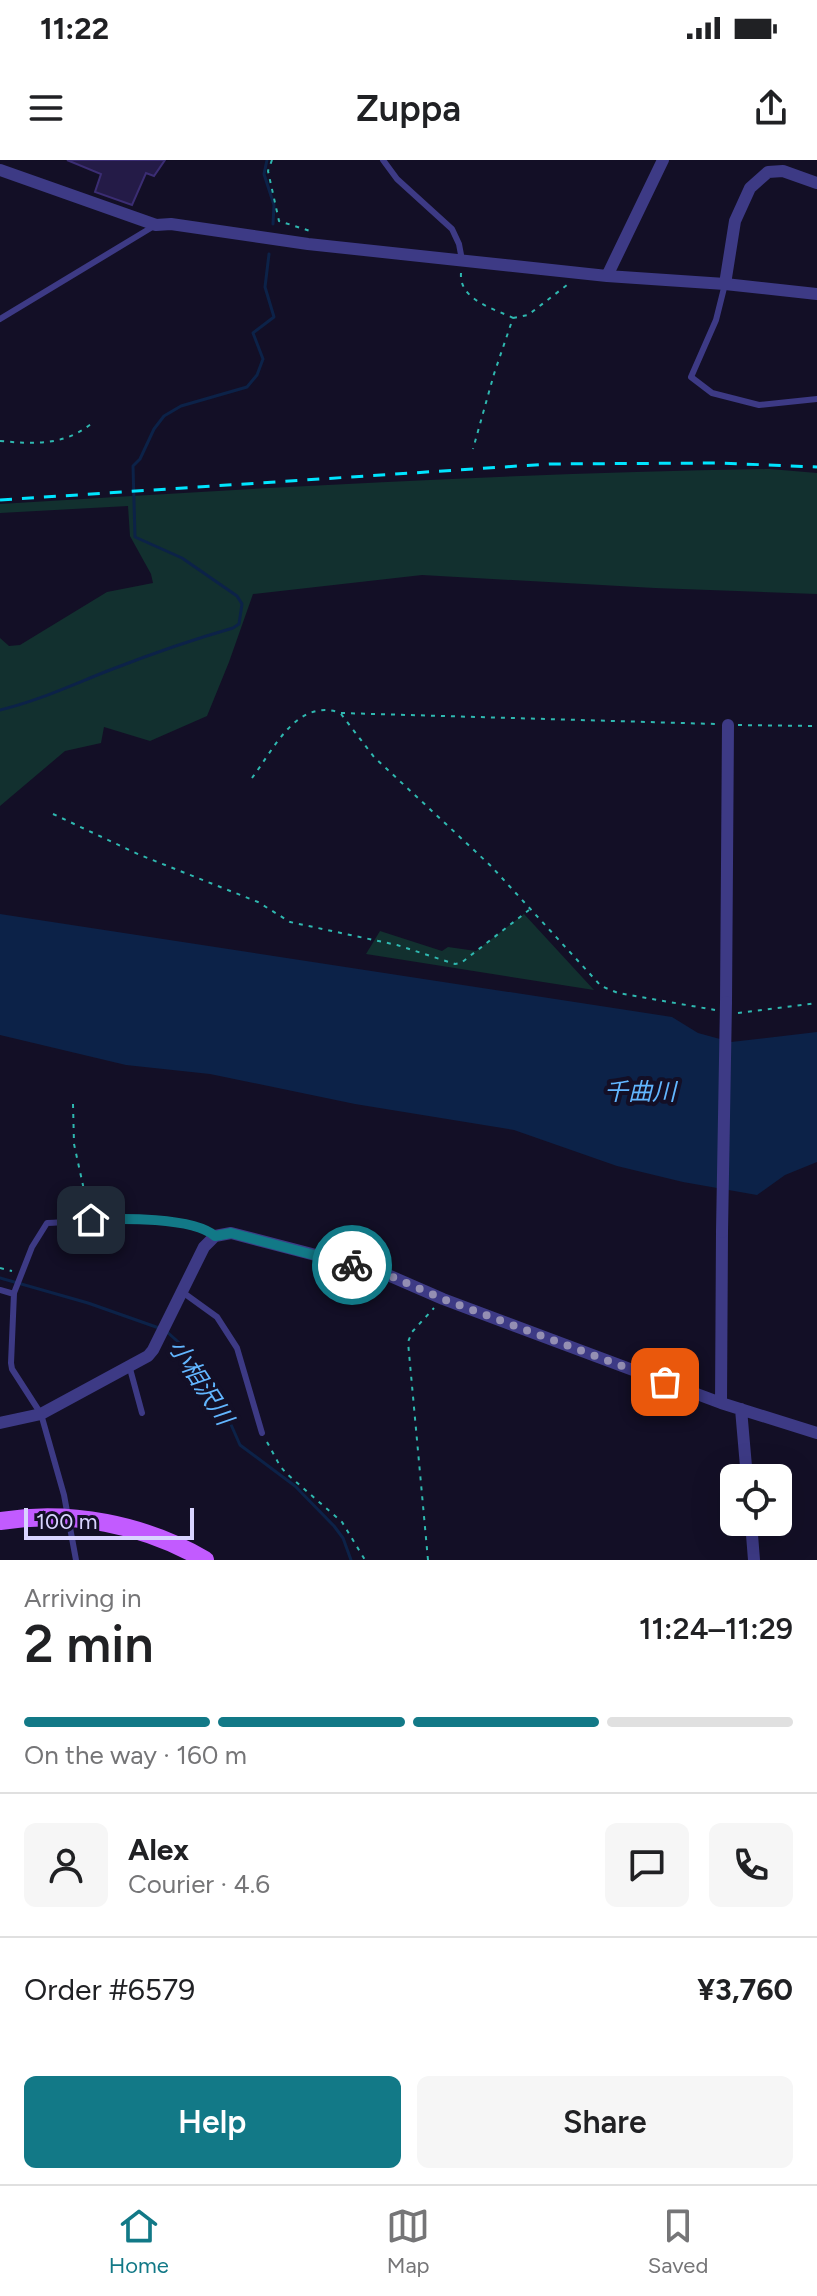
<!DOCTYPE html>
<html lang="en">
<head>
<meta charset="utf-8">
<style>
	body { margin:0; font-family:Figtree,"Noto Sans JP",sans-serif; background:#f6f6f6; color:#202124; height:100vh; display:flex; flex-direction:column; font-size:30px; white-space:nowrap }
	* { box-sizing:border-box; margin:0 }
	p { font-size:26px; color:#757577 }
	.icon { flex:none; width:44px; height:44px; fill:none; stroke:currentColor; stroke-width:2; stroke-linecap:round; stroke-linejoin:round }
	.map { position:relative; height:1400px; overflow:hidden }
	.panel { display:flex; flex-direction:column; background:#fff; flex:1 }
	.panel>* { flex:none }
	.buttons { position:absolute; left:720px; top:1304px; display:grid; gap:16px }
	.buttons a { display:grid; place-items:center; width:72px; height:72px; border-radius:12px; background:#fff; box-shadow:0 8px 32px #0002; font-size:40px }
	.scale { position:absolute; left:24px; bottom:20px; width:170px; box-sizing:border-box; padding-left:8px; border:4px solid #d9d4ff; border-top:0; font-size:22px; line-height:28px; white-space:nowrap; color:#d9d4ff; -webkit-text-stroke:6px #130f26; paint-order:stroke }
	.pin { position:absolute; display:grid; place-items:center; width:68px; height:68px; color:#fff; margin:-34px; border-radius:16px; box-shadow:0 4px 12px #0006 }
	.courier { position:absolute; display:grid; place-items:center; width:80px; height:80px; margin:-40px; border:6px solid #127987; border-radius:50%; background:#fff; color:#222; box-shadow:0 2px 10px #0007 }
	.head em { font-style:normal; font-weight:600 }
	.head div { display:flex; flex-direction:column-reverse }
	.head { display:flex; align-items:center; justify-content:space-between; height:136px; padding:0 24px }
	h1 { font-size:52px; font-weight:600; line-height:60px }
	.bar { display:grid; grid-template-columns:repeat(4,1fr); gap:12px 8px; align-content:center; height:96px; padding:0 24px }
	.bar i { height:10px; border-radius:6px; background:#e0e0e0 }
	.bar .selected { background:#127987 }
	.bar p { grid-column:span 4 }
	.line { display:flex; align-items:center; gap:20px; padding:0 24px; border-top:2px solid #e0e0e0 }
	.line div { flex:1 }
	.round { display:grid; place-items:center; flex:none; width:84px; height:84px; border-radius:12px; background:#f6f6f6 }
	.primary-button { display:flex; gap:16px; margin-top:auto; padding:16px 24px }
	.primary-button a { flex:1; height:92px; border-radius:12px; background:#127987; color:#fff; font-size:32px; font-weight:600; line-height:92px; text-align:center }
	.primary-button a+a { background:#f6f6f6; color:#202124 }
	.status { display:flex; justify-content:space-between; align-items:center; height:56px; padding:0 40px; background:#fff; direction:ltr }
	.status svg { height:22px; fill:currentColor }
	header { display:flex; justify-content:space-between; align-items:center; height:104px; padding:0 24px; background:#fff; font-size:36px; font-weight:600 }
	.tab-bar { display:flex; justify-content:space-around; align-items:center; height:112px; border-top:2px solid #e0e0e0; background:#fff; font-size:22px; color:#757577 }
	.tab-bar a { display:grid; justify-items:center; gap:4px }
	.tab-bar .selected { color:#127987 }
	.map>svg:first-child { display:block }
	.green { fill:#12302f }
	.water { fill:#0c2248 }
	.lines { fill:none; stroke-linecap:round; stroke-linejoin:round }
	.stream { stroke:#0c2248; stroke-width:3 }
	.building { fill:#241b47; stroke:#3b2d73; stroke-width:2 }
	.path { stroke:#2fb8b0; stroke-width:2; stroke-dasharray:4 6; stroke-linecap:butt }
	.service { stroke:#3d3a85; stroke-width:6 }
	.minor { stroke:#3d3a85; stroke-width:12 }
	.primary { stroke:#c25bff; stroke-width:18 }
	.rail { stroke:#00e5ff; stroke-width:3; stroke-dasharray:12 10; stroke-linecap:butt }
	.minor-bridge { stroke:#3d3a85; stroke-width:12 }
	.done { stroke:#948fb3; stroke-width:8; stroke-dasharray:0 14.4 }
	.route { stroke:#127987; stroke-width:10 }
	.labels { text-anchor:middle; dominant-baseline:central; stroke-width:8; stroke-linejoin:round; paint-order:stroke }
	.water-label { font-size:24px; font-style:italic; fill:#62b6ff; stroke:#130f26 }
</style>
</head>
<body>
<div class="status"><b>11:22</b><svg viewBox="0 0 49 12"><path d="M0 12V9h3v3zM5 12V6h3v6zM10 12V3h3v9zM15 12V0h3v12zM26 1h20v11H26zM47 4h2v5h-2z"/></svg></div>
<header><svg class="icon" aria-label="menu" viewBox="0 0 24 24"><path d="M4 6h16M4 12h16M4 18h16"/></svg>Zuppa<svg class="icon" aria-label="share" viewBox="0 0 24 24"><path d="M12 15V3M7 8l5-5 5 5M5 13v7h14v-7"/></svg></header>
<div class="map">
<svg width="817" height="1400" viewBox="0 0 817 1400">
	<rect width="100%" height="100%" fill="#130f26"/>
	<path class="green" d="M770,309l47,4v121l-162,-6 -233,-13 -169,19 -24,68 -22,54 -57,25 -46,-14 -3,16 -36,8 -65,55v-168l9,8 11,-1 87,-53 46,-9 -2,-9 -21,-38 -2,-30 -128,7v-9c257,-16 513,-31 770,-35z
		M524,754l70,76 -228,-36 14,-23 62,20 6,-4 28,4z"/>
	<path class="water" d="M0,754l672,103 26,16 33,9 86,-10v130l-32,13 -28,20 -74,-13 -66,-16 -103,-36 -159,-26 -145,-30 -84,-9 -126,-30z"/>
	<g class="lines">
		<path class="stream" d="M267,0l-3,14 10,31 -1,19
			M0,550c38,-9 74,-26 110,-40 41,-16 81,-30 123,-42l6,-4 3,-20 -5,-8 -55,-38 -47,-21 -2,-71 7,-7 14,-30 10,-13 17,-10 66,-19 10,-12 6,-16 -10,-26 21,-16 -9,-30 4,-33
			M0,1118l88,25 71,25
			M166,1171l19,17 40,63 15,34 55,41 39,40 9,12 8,22"/>
	</g>
	<path class="building" d="M67,0h98l-11,16 -8,-3 -14,32 -37,-13 6,-18z"/>
	<g class="lines">
		<path class="path" d="M272,0l-4,11 11,50 31,10
			M461,113c-2,27 32,35 52,45l-19,56 -21,75
			M513,158l15,-3 39,-30
			M0,281c34,3 63,5 91,-17
			M341,554l33,43 117,109 110,120 17,7 97,17
			M738,565l79,1
			M252,618c22,-29 45,-81 89,-65l375,11
			M53,654l87,41 118,47 32,20 107,23 58,19 6,-1 68,-53
			M738,853l79,-10
			M73,944l1,40 15,69
			M0,1108l12,3
			M267,1282l13,24 7,8 55,48 23,38
			M428,1400l-20,-218 4,-10 22,-24"/>
		<path class="service" d="M383,0l14,19 55,50 7,15 3,16
			M725,124l-9,36 -25,57 21,16 47,12 58,-6
			M0,159l154,-93
			M0,1130l14,4
			M181,1131l36,26 20,31 25,85
			M129,1205l13,48
			M76,1400l-12,-65 -23,-81 -29,-45 -1,-6 3,-70 18,-46 15,-24c51,-2 88,-8 138,2 11,3 21,4 29,11"/>
		<path class="minor" d="M0,10l156,55 15,-1 137,20 299,32 118,8 92,10
			M607,116l56,-116
			M725,124l10,-63 15,-33 18,-16 15,-1 34,12
			M726,842l2,-277
			M721,1243l1,-171
			M741,1249l6,69
			M0,1263l41,-9 107,-58 5,-6 51,-103 11,-11 16,-3 150,39 62,27 278,104 96,30
			M751,1362l3,38"/>
		<path class="primary" d="M0,1361c70,-11 144,3 205,39"/>
		<path class="rail" d="M0,340l549,-36 170,-1 98,4"/>
		<path class="minor-bridge" d="M722,1072l4,-230"/>
	</g>
	<g class="lines">
		<path class="done" d="M352,1105l29,7 62,27 222,83"/>
		<path class="route" d="M91,1060c29,-2 102,-3 124,16l16,-3 121,32"/>
	</g>
	<g class="labels">
		<g class="water-label">
			<text x="640" y="931">千曲川</text>
			<text transform="translate(201 1222) rotate(57)">小相沢川</text>
		</g>
	</g>
</svg>
<div class="buttons">
<a><svg class="icon" aria-label="locate" viewBox="0 0 24 24"><circle cx="12" cy="12" r="6"/><path d="M12 2v4M12 18v4M2 12h4M18 12h4"/></svg></a>
</div>
<div class="scale">100 m</div>
<div class="pin" style="left:665px;top:1222px;background:#ea580c"><svg class="icon" aria-label="bag" viewBox="0 0 24 24"><path d="M5 8h14l-1 12H6zM9 8a3 3 0 0 1 6 0"/></svg></div>
<div class="pin" style="left:91px;top:1060px;background:#1f2937"><svg class="icon" aria-label="home" viewBox="0 0 24 24"><path d="M3 11l9-7 9 7M6 9v11h12V9"/></svg></div>
<div class="courier" style="left:352px;top:1105px"><svg class="icon" aria-label="bike" viewBox="0 0 24 24"><circle cx="6" cy="16" r="4"/><circle cx="18" cy="16" r="4"/><path d="M6 16l4-8h5l3 8M10 8l3 8H6M13 5h3"/></svg></div>
</div>
<section class="panel">
<div class="head"><div><h1>2 min</h1><p>Arriving in</p></div><em>11:24–11:29</em></div>
<div class="bar"><i class="selected"></i><i class="selected"></i><i class="selected"></i><i></i><p>On the way · 160 m</p></div>
<div class="line" style="height:144px"><a class="round"><svg class="icon" aria-label="person" viewBox="0 0 24 24"><circle cx="12" cy="8" r="4"/><path d="M4 21q1-7 8-7t8 7"/></svg></a><div><b>Alex</b><p>Courier · 4.6</p></div><a class="round"><svg class="icon" aria-label="chat" viewBox="0 0 24 24"><path d="M4 5h16v11H9l-5 4z"/></svg></a><a class="round"><svg class="icon" aria-label="phone" viewBox="0 0 24 24"><path d="M5 4h4l2 5-3 2q2 4 5 5l2-3 5 2v4C11 20 4 13 5 4z"/></svg></a></div>
<div class="line" style="height:104px"><div>Order #6579</div><b>¥3,760</b></div>
<div class="primary-button"><a>Help</a><a>Share</a></div>
</section>
<nav class="tab-bar">
<a class="selected"><svg class="icon" aria-label="home" viewBox="0 0 24 24"><path d="M3 11l9-7 9 7M6 9v11h12V9"/></svg>Home</a>
<a><svg class="icon" aria-label="map" viewBox="0 0 24 24"><path d="M3 6l6-2 6 2 6-2v14l-6 2-6-2-6 2zM9 4v14M15 6v14"/></svg>Map</a>
<a><svg class="icon" aria-label="saved" viewBox="0 0 24 24"><path d="M7 4h10v16l-5-4-5 4z"/></svg>Saved</a>
</nav>
</body>
</html>
